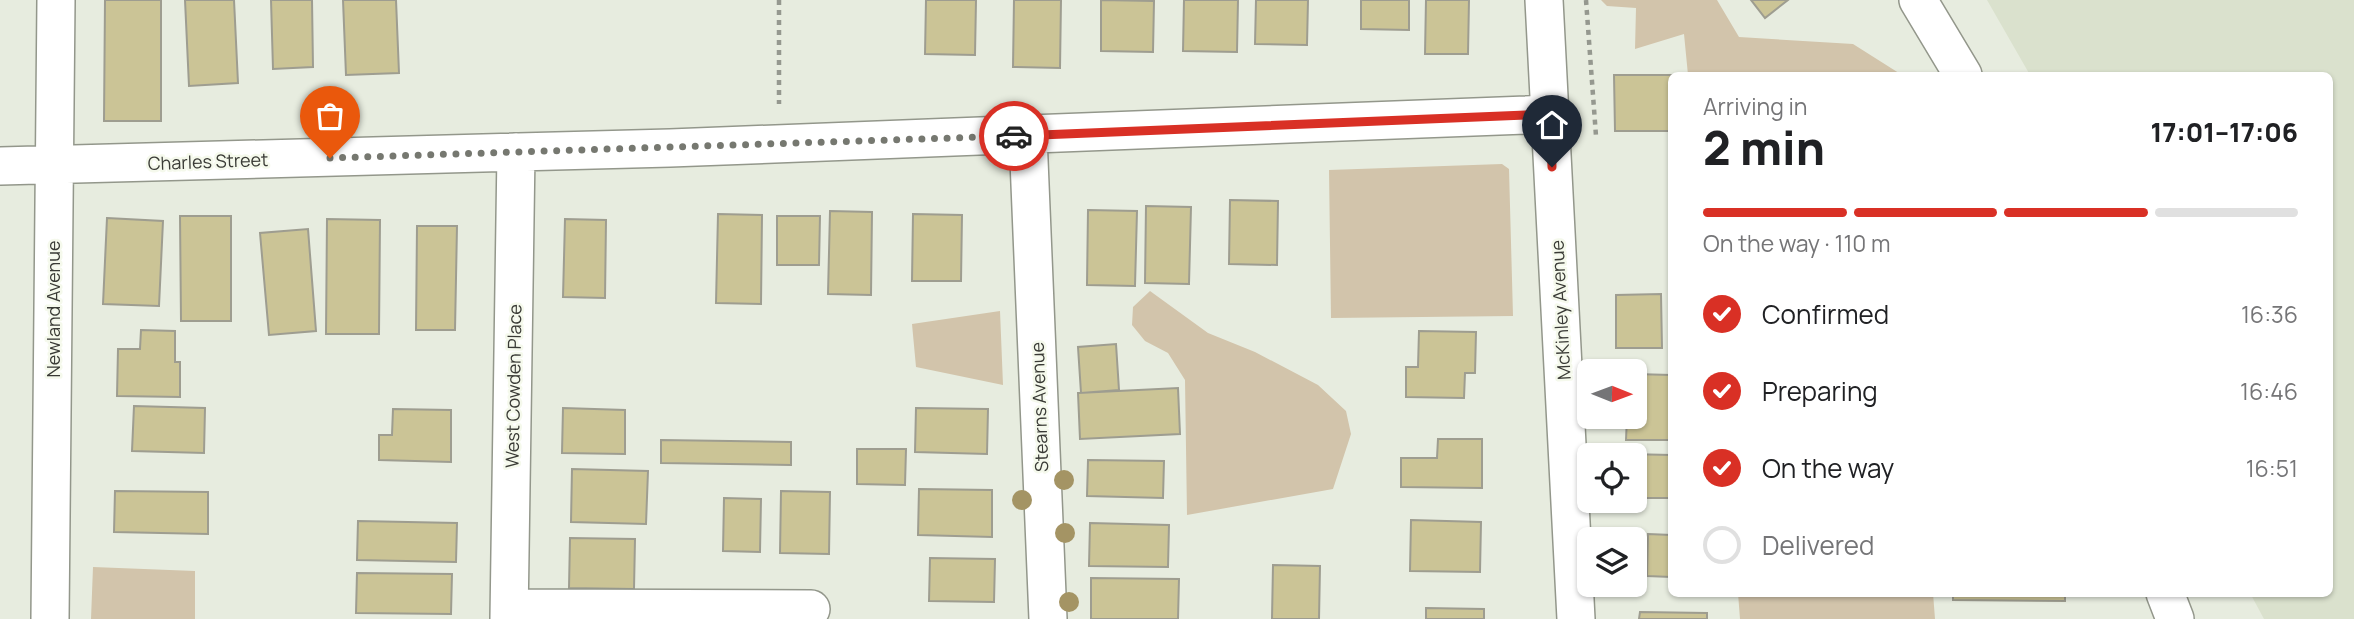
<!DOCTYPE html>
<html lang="en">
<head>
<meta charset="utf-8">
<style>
	body { margin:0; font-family:Manrope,sans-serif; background:#f2f2f2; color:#202124; height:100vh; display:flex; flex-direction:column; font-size:26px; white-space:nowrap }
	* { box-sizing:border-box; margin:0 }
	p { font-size:23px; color:#757577 }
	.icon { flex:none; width:38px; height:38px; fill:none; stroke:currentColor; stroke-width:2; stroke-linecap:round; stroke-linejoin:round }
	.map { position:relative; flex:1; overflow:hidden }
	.drawer { position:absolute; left:1668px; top:72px; width:665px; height:525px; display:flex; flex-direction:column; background:#fff; border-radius:10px; box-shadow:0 2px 5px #0004 }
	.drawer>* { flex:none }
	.needle { width:46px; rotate:91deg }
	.fabs { position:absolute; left:1577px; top:359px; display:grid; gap:14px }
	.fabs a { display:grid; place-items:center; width:70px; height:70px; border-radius:10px; background:#fff; box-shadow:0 2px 5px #0004; font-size:35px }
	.pin { position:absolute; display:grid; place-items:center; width:60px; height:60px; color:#fff; margin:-72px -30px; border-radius:50% 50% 50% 0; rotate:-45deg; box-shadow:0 0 7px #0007 }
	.pin .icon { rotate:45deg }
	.courier { position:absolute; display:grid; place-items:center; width:70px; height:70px; margin:-35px; border:5px solid #d93025; border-radius:50%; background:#fff; color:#222; box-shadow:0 2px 9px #0007 }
	.overview em { font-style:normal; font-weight:800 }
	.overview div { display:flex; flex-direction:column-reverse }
	.overview { display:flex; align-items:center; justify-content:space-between; height:119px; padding:0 35px }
	h1 { font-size:46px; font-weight:800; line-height:52px }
	.bar { display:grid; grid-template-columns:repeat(4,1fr); gap:10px 7px; align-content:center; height:84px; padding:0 35px }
	.bar i { height:9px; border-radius:5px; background:#e0e0e0 }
	.bar .current { background:#d93025 }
	.bar p { grid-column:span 4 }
	ol { padding:0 35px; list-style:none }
	li { display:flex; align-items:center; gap:21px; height:77px }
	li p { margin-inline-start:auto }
	li .icon { padding:7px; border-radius:50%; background:#d93025; color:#fff; stroke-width:4 }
	li:last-child { color:#757577 }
	li i { width:38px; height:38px; border:4px solid #e0e0e0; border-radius:50% }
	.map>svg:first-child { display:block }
	.built { fill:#dae1cd }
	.green { fill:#d2c4ab }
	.building { fill:#cbc496; stroke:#9e9d90; stroke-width:2 }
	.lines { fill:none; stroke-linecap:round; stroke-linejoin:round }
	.minor-casing { stroke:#93978b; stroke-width:40 }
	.path { stroke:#95988f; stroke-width:4.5; stroke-dasharray:5 5; stroke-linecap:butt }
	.minor { stroke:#fff; stroke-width:37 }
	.tree { fill:#a49464 }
	.done { stroke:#767870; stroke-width:7; stroke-dasharray:0 12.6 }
	.route { stroke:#d93025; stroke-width:9 }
	.labels { text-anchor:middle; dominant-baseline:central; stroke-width:5; stroke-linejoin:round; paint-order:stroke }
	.street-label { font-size:18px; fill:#393a35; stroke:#f5f9ec }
</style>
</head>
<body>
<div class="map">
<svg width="2354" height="619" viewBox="0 0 2354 619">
	<rect width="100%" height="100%" fill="#e7ecdf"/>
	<path class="built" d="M1987,0h367v619h-90l-14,-26h79v-518h-299z"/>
	<path class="green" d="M1601,0h116l22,37 114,7 49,31h-214l-4,-41 -49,15 1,-41 -29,-2z
		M1502,164l7,5 4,147 -182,2 -2,-148z
		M1150,291l58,42 47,19 63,33 28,26 5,23 -18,55 -146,26 -2,-135 -17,-27 -23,-12 -13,-16 1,-18z
		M1000,311l3,74 -87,-18 -4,-43z
		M93,567l102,4v48h-104z
		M1738,593h195l2,26h-195z"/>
	<path class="building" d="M105,0h56v121h-57z
		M185,0h49l4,83 -49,3z
		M271,0h41l1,67 -40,2z
		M343,0h53l3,73 -53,2z
		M926,0h50l-1,55 -50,-1z
		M1014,0h47l-1,68 -47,-1z
		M1101,0l53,1 -1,51 -52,-1z
		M1184,0h54l-1,52 -54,-1z
		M1256,0h52l-1,45 -52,-1z
		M1361,0h48v30l-48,-1z
		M1426,0h43l-1,54h-43z
		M1751,0h37l-23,18z
		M1614,75h73h-16v56h-56z
		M1230,200l48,1 -1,64 -48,-1z
		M1146,206l45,1 -2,77 -44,-1z
		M1088,210l49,1 -2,75 -48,-1z
		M830,211l42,1 -1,83 -43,-1z
		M718,214l44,1 -1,89 -45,-1z
		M913,214l49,1 -1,66h-49z
		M180,216h51v105h-50z
		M777,216h43l-1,49h-42z
		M107,218l56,3 -4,85 -56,-2z
		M327,219l53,1 -1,114h-53z
		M565,219l41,1 -1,78 -42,-1z
		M417,226h40l-2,104h-39z
		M308,229l8,102 -47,4 -9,-102z
		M1661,294l1,54h-46v-53z
		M141,330l34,1v31h5v35l-63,-1 1,-47h22z
		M1419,331l57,1 -1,41h-10l-1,25 -58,-1v-30h12z
		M1116,344l3,46 -38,3 -3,-46z
		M1634,374l37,1v65h-45l1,-24h7z
		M1178,388l2,46 -100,5 -2,-46z
		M134,406l71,2 -1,45 -72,-2z
		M563,408l62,2v44l-63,-1z
		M916,408l72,1 -1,45 -72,-2z
		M393,409l58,1v52l-72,-2v-25h13z
		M1438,439h44v49l-81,-1v-29h36z
		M661,440l130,2v23l-130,-2z
		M857,449h49l-1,36 -48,-1z
		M1626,454l45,1v43h-37v-43z
		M1088,460l76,1 -1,37 -76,-2z
		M572,469l76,2 -2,53 -75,-2z
		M919,489l73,1v47l-74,-2z
		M115,491l93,1v42l-94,-2z
		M781,491l49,1 -1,62 -49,-1z
		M724,498l37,1 -1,53 -37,-1z
		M1411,520l70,2 -1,50 -70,-1z
		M358,521l99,2 -1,39 -99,-2z
		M1090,523l79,2 -1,42 -79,-1z
		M1648,534l23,1v42l-24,-1z
		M570,538l65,1 -1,50 -65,-1z
		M930,558l65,1 -1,43 -65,-1z
		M1273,565l47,1 -1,53h-47z
		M357,573l95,1 -1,40 -95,-1z
		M1091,578l88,1 -1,40h-87z
		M1953,593h112v8l-112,-1z
		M1426,608l58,1v10h-58z
		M1640,612l67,1v6h-68z"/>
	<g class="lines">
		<defs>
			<path id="minor" d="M1544,0l32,619
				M1918,0l45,75
				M1028,136l20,483
				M0,166l670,-18 880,-34
				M2165,593l10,26
				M510,608l301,1
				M50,619l6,-619
				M509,619l7,-467"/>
		</defs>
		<use href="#minor" class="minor-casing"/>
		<path class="path" d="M779,0v104
			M1586,0l10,136"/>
		<use href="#minor" class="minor"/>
	</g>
	<g class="tree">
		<circle cx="1064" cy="480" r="10"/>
		<circle cx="1022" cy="500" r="10"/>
		<circle cx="1065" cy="533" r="10"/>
		<circle cx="1069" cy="602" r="10"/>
	</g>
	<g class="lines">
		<path class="done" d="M330,158l684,-22"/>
		<path class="route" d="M1014,136l536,-22 2,53"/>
	</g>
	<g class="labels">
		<g class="street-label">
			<text transform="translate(208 161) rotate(-2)">Charles Street</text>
			<text transform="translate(53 309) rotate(-90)">Newland Avenue</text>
			<text transform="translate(1560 310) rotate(-93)">McKinley Avenue</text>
			<text transform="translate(513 386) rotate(-89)">West Cowden Place</text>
			<text transform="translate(1039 407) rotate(-92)">Stearns Avenue</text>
		</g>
	</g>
</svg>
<div class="fabs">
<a><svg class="needle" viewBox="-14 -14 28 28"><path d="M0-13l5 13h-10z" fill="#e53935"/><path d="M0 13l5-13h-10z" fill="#757577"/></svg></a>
<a><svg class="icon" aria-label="locate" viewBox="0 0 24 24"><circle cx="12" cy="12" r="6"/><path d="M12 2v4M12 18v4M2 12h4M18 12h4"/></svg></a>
<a><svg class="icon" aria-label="layers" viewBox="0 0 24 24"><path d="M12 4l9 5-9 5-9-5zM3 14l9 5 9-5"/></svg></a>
</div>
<div class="pin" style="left:330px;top:158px;background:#ea580c"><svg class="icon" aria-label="bag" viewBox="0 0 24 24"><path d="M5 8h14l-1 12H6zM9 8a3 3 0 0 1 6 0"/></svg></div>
<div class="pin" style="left:1552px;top:167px;background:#1f2937"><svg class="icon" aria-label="home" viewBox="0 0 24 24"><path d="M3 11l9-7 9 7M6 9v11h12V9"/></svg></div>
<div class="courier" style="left:1014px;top:136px"><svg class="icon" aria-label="car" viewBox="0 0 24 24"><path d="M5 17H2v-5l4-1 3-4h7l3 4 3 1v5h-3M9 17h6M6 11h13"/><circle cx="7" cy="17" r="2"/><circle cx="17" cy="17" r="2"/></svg></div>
<section class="drawer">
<div class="overview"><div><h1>2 min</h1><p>Arriving in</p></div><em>17:01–17:06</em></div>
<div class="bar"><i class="current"></i><i class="current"></i><i class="current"></i><i></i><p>On the way · 110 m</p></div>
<ol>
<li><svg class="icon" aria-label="check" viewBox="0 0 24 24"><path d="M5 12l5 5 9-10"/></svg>Confirmed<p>16:36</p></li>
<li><svg class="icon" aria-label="check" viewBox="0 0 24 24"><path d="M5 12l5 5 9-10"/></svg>Preparing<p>16:46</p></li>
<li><svg class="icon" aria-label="check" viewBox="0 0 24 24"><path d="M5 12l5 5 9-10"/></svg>On the way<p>16:51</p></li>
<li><i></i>Delivered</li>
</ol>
</section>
</div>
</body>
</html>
